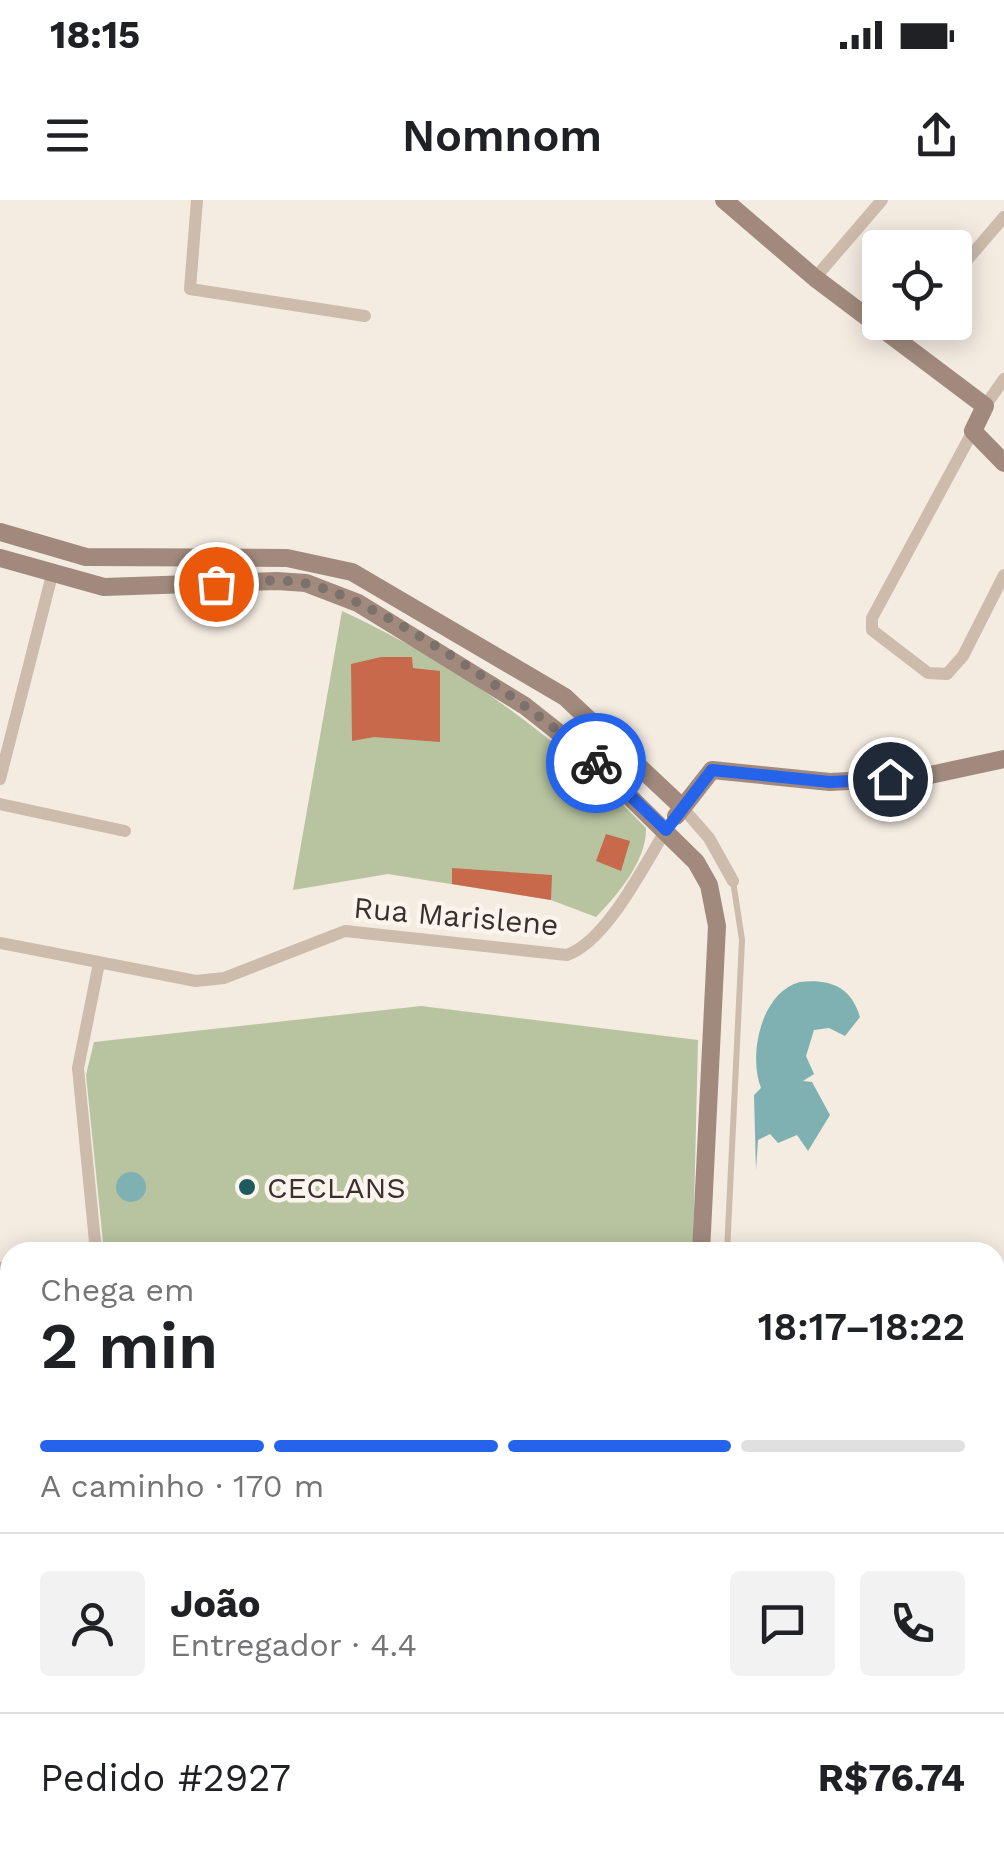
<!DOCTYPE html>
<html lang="pt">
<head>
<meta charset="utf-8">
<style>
	body { margin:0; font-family:"Work Sans",sans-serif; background:#f2f2f2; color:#202124; height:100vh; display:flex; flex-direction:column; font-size:38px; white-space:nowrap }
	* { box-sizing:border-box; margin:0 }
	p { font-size:32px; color:#757577 }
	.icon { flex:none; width:55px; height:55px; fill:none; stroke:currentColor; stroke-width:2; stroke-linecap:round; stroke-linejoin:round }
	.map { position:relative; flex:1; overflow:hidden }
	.side { position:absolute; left:0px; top:1042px; width:1005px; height:622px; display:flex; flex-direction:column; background:#fff; border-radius:30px 30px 0 0; box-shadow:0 5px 25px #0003 }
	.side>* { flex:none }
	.controls { position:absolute; left:862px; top:30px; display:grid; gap:20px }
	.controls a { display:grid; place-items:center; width:110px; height:110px; border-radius:10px; background:#fff; box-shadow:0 5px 25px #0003; font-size:50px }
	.pin { position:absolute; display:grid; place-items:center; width:85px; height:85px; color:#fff; margin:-42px; border:5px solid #fff; border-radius:50%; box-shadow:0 2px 10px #0007 }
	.courier { position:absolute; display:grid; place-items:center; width:100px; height:100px; margin:-50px; border:8px solid #2563eb; border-radius:50%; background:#fff; color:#222; box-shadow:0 2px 12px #0007 }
	.overview em { font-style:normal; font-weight:600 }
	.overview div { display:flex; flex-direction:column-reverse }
	.overview { display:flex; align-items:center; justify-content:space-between; height:170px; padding:0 40px }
	h1 { font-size:65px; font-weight:600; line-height:75px }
	.bar { display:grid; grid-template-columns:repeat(4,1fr); gap:15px 10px; align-content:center; height:120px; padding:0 40px }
	.bar i { height:12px; border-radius:8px; background:#e0e0e0 }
	.bar .selected { background:#2563eb }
	.bar p { grid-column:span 4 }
	.line { display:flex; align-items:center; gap:25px; padding:0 40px; border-top:2px solid #e0e0e0 }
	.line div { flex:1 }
	.round { display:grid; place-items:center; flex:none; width:105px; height:105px; border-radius:10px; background:#f2f2f2 }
	.status { display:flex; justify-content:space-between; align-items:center; height:70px; padding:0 50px; background:#fff; direction:ltr }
	.status svg { height:28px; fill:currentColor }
	header { display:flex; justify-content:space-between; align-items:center; height:130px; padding:0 40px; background:#fff; font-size:45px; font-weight:600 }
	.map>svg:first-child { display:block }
	.green { fill:#b8c4a0 }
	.water { fill:#7fb0b2 }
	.building { fill:#c8694b }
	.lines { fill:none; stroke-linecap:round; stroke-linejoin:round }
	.lane { stroke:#cdbbac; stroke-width:6 }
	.street { stroke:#cdbbac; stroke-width:12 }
	.secondary { stroke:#a18a7d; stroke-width:18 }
	.done { stroke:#7c716b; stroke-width:10; stroke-dasharray:0 18 }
	.route { stroke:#2563eb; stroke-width:12 }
	.poi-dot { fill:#1f5a5e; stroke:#fbf5ee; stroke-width:4 }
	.labels { text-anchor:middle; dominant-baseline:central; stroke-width:9; stroke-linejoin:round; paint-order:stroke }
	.street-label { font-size:30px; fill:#3b302b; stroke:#fbf5ee }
	.poi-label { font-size:30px; fill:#3b302b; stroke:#fbf5ee; text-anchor:start }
</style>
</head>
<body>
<div class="status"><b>18:15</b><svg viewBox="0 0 49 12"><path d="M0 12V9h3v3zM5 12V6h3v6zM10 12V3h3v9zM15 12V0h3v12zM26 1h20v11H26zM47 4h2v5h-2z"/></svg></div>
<header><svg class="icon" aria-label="menu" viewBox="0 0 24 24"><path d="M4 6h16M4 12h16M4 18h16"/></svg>Nomnom<svg class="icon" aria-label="share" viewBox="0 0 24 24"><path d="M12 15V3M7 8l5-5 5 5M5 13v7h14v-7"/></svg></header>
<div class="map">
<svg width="1004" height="1663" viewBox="0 0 1004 1663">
	<rect width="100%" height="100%" fill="#f4ebe1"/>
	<path class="green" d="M342,411c115,53 216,126 304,217 1,32 -28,67 -50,89l-45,-17 -163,-26 -95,16z
		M421,806l277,34 -5,212h-589l-18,-177 8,-33z"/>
	<path class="water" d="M800,782c29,-3 51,4 60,35l-15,19 -16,-8 -15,2 -8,26 8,18 -11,7 9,1 18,33 -22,36 -11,-16 -19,8 -8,-9 -12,6 -2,30 -2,-75 7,-7c-13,-33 0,-96 39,-106z
		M116 987a15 15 0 1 1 30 0a15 15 0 1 1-30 0Z"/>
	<path class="building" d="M381,457h31l1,11 27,3v71l-66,-5 -22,4 -1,-77z
		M606,634l24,7 -9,30 -25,-10z
		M452,668l100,7 -1,25 -99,-16z"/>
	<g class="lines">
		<path class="lane" d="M727,1052l15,-312 -9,-59
			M0,1265v12"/>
		<path class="street" d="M197,0l-7,89 175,27
			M955,74l49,-57
			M815,78l67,-78
			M896,142l17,-20
			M985,206l19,-27
			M973,231l-101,187v12l56,43 19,1 16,-18 41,-81
			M0,579l52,-204
			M0,604l125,27
			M682,607l27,31 24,43
			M0,743l196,38 28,-3 121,-47 222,24c40,-14 77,-90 99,-125
			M96,1052l-18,-184 21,-105
			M0,1068l10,-2
			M0,1117l10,21
			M0,1190l10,1
			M0,1652l9,11
			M241,1655l6,8
			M453,1655l9,8
			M681,1655l9,8
			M152,1663l6,-8
			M599,1663l7,-8"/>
		<path class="secondary" d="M724,0l91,78 170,128 -12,25 31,32
			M0,332l86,25 201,1 65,14 213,125 117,110
			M0,358l104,29 173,-6 29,2 52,20 167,103 62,49 109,107 13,23 8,41 -16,326
			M676,616l36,-46 118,12 91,-5 83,-18
			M0,1592l10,-15"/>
	</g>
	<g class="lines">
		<path class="done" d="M216,384c30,-2 63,-7 92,0 72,16 233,128 288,179"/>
		<path class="route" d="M596,563l70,67 46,-60 118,12 60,-3"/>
	</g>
	<circle class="poi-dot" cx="247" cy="987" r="10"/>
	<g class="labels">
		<g class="street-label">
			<text transform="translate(456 716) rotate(5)">Rua Marislene</text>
		</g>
		<g class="poi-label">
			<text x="267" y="987">CECLANS</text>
		</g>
	</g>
</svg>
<div class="controls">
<a><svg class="icon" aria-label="locate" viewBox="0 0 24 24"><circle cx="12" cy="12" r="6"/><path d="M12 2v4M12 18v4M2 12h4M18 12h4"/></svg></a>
</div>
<div class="pin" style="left:216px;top:384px;background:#ea580c"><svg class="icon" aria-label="bag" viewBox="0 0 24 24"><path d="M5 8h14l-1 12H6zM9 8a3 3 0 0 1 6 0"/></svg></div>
<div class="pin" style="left:890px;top:579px;background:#1f2937"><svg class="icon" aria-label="home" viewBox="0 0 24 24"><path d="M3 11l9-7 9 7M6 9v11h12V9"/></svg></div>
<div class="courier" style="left:596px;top:563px"><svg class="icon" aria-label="bike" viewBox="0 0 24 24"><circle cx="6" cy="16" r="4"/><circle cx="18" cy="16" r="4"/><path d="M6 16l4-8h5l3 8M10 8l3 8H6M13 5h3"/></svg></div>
<section class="side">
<div class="overview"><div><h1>2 min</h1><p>Chega em</p></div><em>18:17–18:22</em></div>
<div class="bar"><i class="selected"></i><i class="selected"></i><i class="selected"></i><i></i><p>A caminho · 170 m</p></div>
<div class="line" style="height:180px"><a class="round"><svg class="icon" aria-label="person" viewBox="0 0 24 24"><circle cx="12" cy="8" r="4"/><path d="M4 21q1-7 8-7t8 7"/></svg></a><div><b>João</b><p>Entregador · 4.4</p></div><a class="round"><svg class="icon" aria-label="chat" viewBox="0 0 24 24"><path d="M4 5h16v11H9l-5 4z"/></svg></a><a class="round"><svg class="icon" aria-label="phone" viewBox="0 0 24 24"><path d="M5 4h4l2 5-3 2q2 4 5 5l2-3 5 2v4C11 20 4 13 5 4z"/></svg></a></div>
<div class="line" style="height:130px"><div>Pedido #2927</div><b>R$76.74</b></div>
</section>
</div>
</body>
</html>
